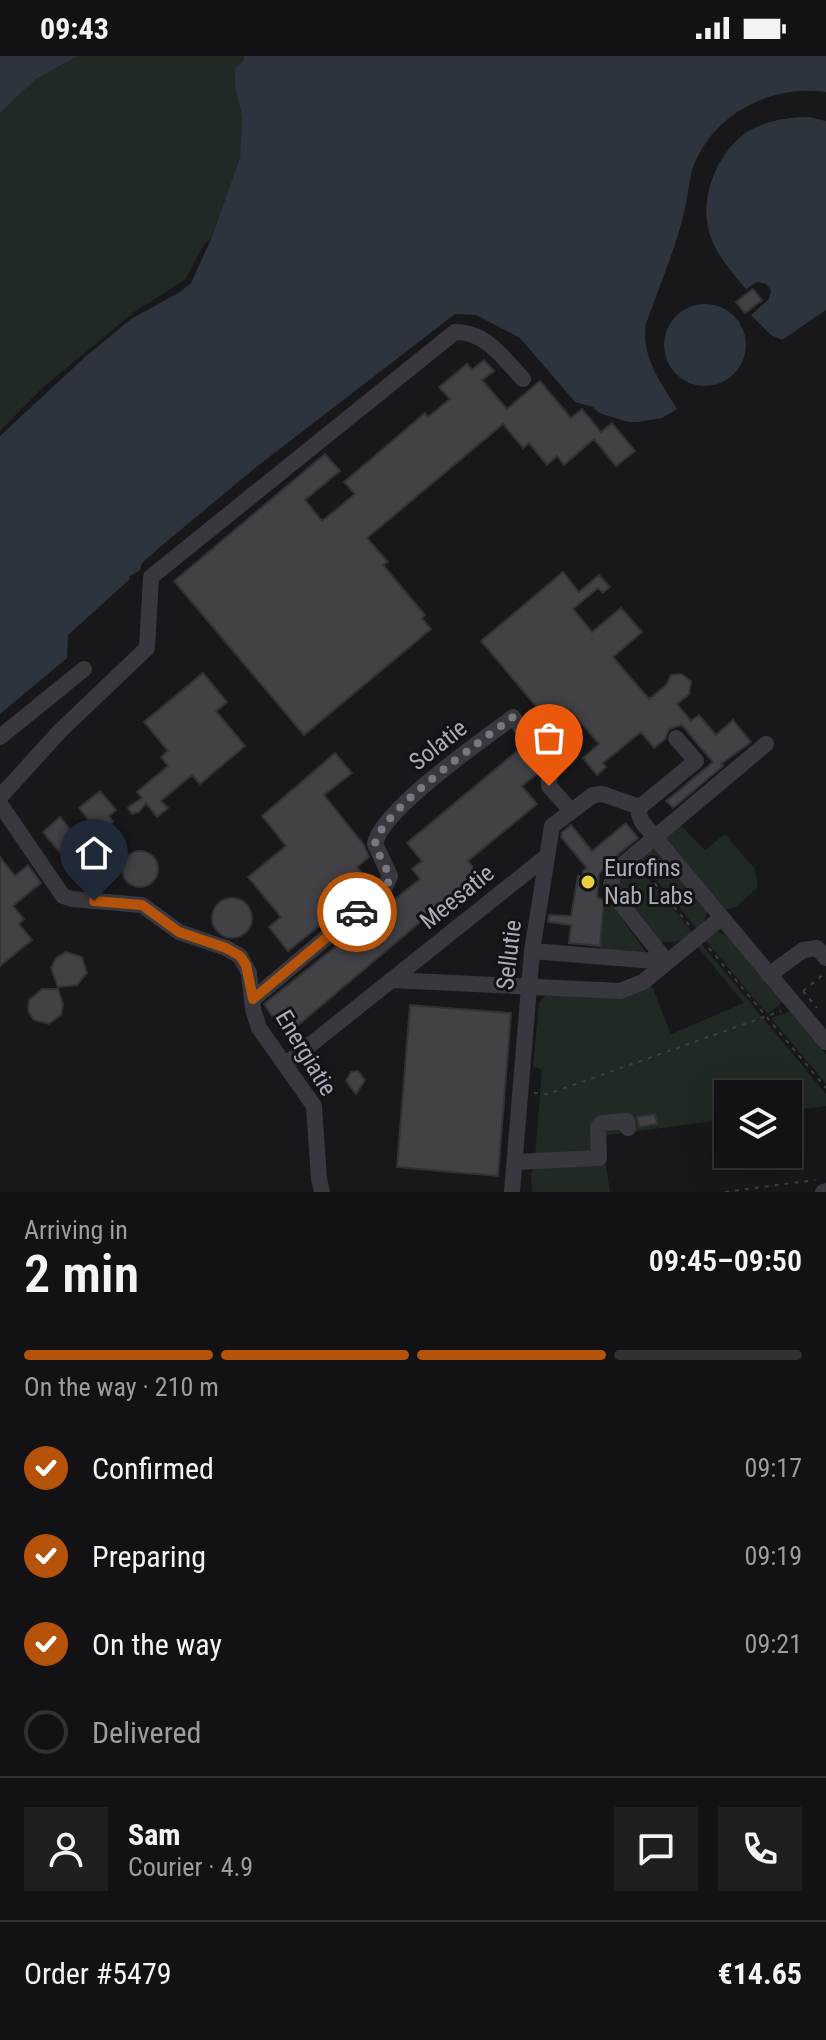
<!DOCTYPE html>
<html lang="en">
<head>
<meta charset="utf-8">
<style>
	body { margin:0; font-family:"Roboto Condensed",sans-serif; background:#1f1f21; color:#f1f3f6; height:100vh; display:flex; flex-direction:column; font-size:30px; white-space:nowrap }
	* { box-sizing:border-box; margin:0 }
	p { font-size:26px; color:#9c9da0 }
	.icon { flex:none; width:44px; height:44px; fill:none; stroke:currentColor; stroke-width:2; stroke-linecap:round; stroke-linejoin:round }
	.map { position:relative; height:1136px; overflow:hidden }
	.drawer { display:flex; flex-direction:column; background:#121113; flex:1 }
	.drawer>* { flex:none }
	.buttons { position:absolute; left:714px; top:1024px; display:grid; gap:16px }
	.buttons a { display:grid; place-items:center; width:88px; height:88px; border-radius:0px; background:#121113; box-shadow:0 8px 32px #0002,0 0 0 2px #313133; font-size:40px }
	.pin { position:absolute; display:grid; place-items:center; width:68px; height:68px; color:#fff; margin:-82px -34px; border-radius:50% 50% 50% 0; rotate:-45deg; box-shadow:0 0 8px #0007 }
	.pin .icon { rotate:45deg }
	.courier { position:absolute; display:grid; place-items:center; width:80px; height:80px; margin:-40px; border:6px solid #b45309; border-radius:50%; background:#fff; color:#222; box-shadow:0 2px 10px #0007 }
	.summary em { font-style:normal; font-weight:600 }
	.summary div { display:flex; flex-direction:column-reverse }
	.summary { display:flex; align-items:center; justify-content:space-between; height:136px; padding:0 24px }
	h1 { font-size:52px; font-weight:600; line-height:60px }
	.bar { display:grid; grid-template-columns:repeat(4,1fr); gap:12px 8px; align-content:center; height:96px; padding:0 24px }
	.bar i { height:10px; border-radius:6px; background:#313133 }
	.bar .on { background:#b45309 }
	.bar p { grid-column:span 4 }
	.line { display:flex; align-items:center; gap:20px; padding:0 24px; border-top:2px solid #313133 }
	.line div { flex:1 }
	.round { display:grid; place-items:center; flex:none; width:84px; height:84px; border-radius:0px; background:#1f1f21 }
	ol { padding:0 24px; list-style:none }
	li { display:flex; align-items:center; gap:24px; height:88px }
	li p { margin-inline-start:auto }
	li .icon { padding:8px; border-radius:50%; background:#b45309; color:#fff; stroke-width:4 }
	li:last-child { color:#9c9da0 }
	li i { width:44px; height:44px; border:4px solid #313133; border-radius:50% }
	.status { display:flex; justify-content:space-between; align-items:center; height:56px; padding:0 40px; background:#121113; direction:ltr }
	.status svg { height:22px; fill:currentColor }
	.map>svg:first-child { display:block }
	.green { fill:#212924 }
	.water { fill:#2e343d }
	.building { fill:#424146; stroke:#323135; stroke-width:2 }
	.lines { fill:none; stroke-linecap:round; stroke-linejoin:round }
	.path { stroke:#3f3f45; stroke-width:2; stroke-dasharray:4 6; stroke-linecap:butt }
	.minor { stroke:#39383e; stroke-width:16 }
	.done { stroke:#777880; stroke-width:8; stroke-dasharray:0 14.4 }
	.route { stroke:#b45309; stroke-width:10 }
	.poi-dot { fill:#eace3e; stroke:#131214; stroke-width:3 }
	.labels { text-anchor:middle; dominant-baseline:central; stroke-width:6; stroke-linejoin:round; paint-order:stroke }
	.street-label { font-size:24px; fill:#aaacb8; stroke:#131214 }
	.poi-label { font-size:24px; fill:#aaacb8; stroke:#131214; text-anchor:start }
</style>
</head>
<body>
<div class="status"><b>09:43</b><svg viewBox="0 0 49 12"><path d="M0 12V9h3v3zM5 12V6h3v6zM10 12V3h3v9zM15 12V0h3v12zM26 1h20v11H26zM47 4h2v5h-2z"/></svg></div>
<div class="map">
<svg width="826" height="1136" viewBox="0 0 826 1136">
	<rect width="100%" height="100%" fill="#181719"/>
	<path class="green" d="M78,0h166l-1,5 -8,7v18l7,31 -2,40 -28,80 -9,9 -18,34 -51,32 -94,78 -40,41v-318l36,-34z
		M679,767l26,27 20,-16 30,35 3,18 -22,20 -11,3 -58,-66 -2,-9z
		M654,793l53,63 -3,11 -7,6 -54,-65 -3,-8z
		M631,808l15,12 47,57c-12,7 -19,12 -34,8l-40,-51 -2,-10z
		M604,842h3l41,57 -48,-6z
		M715,875l13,5 55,66 -16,12 -64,-77z
		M699,885l127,153v12l-38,5v-17h-60v25l-126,17 8,56h-78l-1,-19 3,-4 8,-100 -9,-2 6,-64 8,-9 74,3 31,-11 19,48 73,-31 -48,-58z
		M791,955l35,43v30l-55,-66z"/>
	<path class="water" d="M0,0h78l-42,23 -36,34z
		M244,0h582v36c-52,-7 -106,18 -129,66 -9,17 -8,36 -13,55 -9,37 -25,74 -38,111 -5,34 15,58 31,85l-15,9 -24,4h-10l-29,-9 -6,-6 -18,-5 -55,-64 -44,-23 -21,-1 -200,154 -95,79 -18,16 -2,7 -11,7 1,2 -62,56 -1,23 -67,56v-278l84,-78 47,-39 49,-27 11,-9 21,-46 28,-80 2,-40 -7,-31v-18l8,-7z
		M809,61l17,4v189l-44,30 -11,-5 -20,-20 18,-16 2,-9 -5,-6 -9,-2 -11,7c-17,-20 -36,-41 -39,-68 -5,-36 19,-84 54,-96 16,-6 31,-8 48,-8z
		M664 289a41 41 0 1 1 82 0a41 41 0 1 1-82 0Z"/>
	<path class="building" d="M753,233l9,11 -17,13 -9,-11z
		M484,304l10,11 -12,9 25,29 33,-28 31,37 11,-9 19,23 11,-9 23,28 -19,15 -22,-27 -30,26 -7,-9 -10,9 -18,-22 -6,5 -20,-24 -136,114 21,24 -5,3 42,50 -3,3 9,11 -127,106 -130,-154 151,-127 15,17 -35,29 17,21 33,-27 -11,-12 81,-69 3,4 22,-18 -11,-12 28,-23 5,6z
		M563,516l16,20 20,-17 11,12 -7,6 -5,-5 -25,21 19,23 29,-24 21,24 -29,25 36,42 17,-14 5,-10 10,-1 10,7 -2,13 -12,10 14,17 8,-6 17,20 17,-15 18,22 -30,22 2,2 -50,42 -7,-7 47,-39 -31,-37 -13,4 -4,10 -11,9 -13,-16 -38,31 3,4 -9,8 -14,-17 16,-14 -29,-34 -18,15 -71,-84z
		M203,617l24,29 -11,9 29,35 -45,38 -8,-9 -31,26 7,7 -11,9 -11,-14 -7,9 -7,2 -4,-6 2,-2 12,-8 -5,-6 31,-26 -7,-9 7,-6 -24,-29z
		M522,691l16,21v5l-16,13 15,18 -69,57 18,23 -26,22 -4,-5 -8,6 -4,-5 -148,125 -12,-14 -9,7 -11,-16 156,-125 -8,-10 10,-8 -15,-18z
		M335,697l17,20 -28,22 40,50 5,12 -12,10 14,17 -83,67 -19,-24 12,-10 -33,-40 38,-31 -24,-30z
		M100,735l16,19 -7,6 4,6 -14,11 -20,-25z
		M60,761l21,25 -9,7 27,33 -9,7 -47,-57z
		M626,767l12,15 -30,25 -9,11 -2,23 7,3 -4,46 -31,-3 2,-18 -23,-3 1,-7 22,1 7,-40h4l1,-5 4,-3 -26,-31 1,-5 9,-7 21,26z
		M122 813a18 18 0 1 1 36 0a18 18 0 1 1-36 0Z
		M0,801l15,19 13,-11 13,18 -28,23 11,13 -5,5 13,16 -32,26z
		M212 862a20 20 0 1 1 40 0a20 20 0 1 1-40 0Z
		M66,896l16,5 5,16 -10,12 -19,2 -7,-19 5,-10z
		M42,933h16l5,15 -2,11 -12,9 -15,-4 -6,-9 1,-11z
		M410,949l101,8 -13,163 -101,-9z
		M358,1015l7,9 -9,14 -10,-13 5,-9z
		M655,1058l2,10 -18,3 -2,-10z"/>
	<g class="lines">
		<path class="path" d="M642,812l47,57
			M709,892l117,140
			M803,935l14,17
			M803,935l22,-18
			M534,1037l14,1 233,-83
			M725,1136l90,-12"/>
		<path class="minor" d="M0,681l84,-68
			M676,682l20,23 -56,46 -1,7 3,8 184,220
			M0,741l60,-66 87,-83 4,-71 304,-245c32,0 47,25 68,47
			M0,748l63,92 9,3 70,6 37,27 47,16 14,8 9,17 4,36 6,19 55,78 5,73 3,13
			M532,895l135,11
			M667,906l-53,-67 -3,-10 4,-14 151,-127
			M769,919l34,-25 14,-2 9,10
			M391,924l229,11 23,-9 78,-64
			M253,943l131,-110 6,-13 -15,-32c6,-34 108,-104 138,-127l36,47v22l22,25
			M285,1009l262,-209
			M515,1106l84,-4 -1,-31 4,-4 25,-2 1,7
			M512,1136l20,-241 20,-125 41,-31 9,-1 38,13
			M823,1136l3,-1"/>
	</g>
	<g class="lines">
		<path class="done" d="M357,856c10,-9 37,-23 31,-38 -3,-11 -10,-19 -13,-30 6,-34 108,-104 138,-127l36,47v22"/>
		<path class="route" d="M94,845l48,4 37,27 47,16 14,8 6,9 7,34 104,-87"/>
	</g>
	<circle class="poi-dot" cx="588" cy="826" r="8"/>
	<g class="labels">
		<g class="street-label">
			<text transform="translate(438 689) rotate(-38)">Solatie</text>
			<text transform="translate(457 841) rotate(-39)">Meesatie</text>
			<text transform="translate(509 899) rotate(-83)">Sellutie</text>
			<text transform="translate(306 997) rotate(59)">Energiatie</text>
		</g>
		<g class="poi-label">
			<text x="604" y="812">Eurofins<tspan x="604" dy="28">Nab Labs</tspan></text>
		</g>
	</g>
</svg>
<div class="buttons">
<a><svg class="icon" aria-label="layers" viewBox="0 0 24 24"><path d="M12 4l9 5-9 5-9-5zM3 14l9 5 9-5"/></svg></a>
</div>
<div class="pin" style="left:549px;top:730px;background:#ea580c"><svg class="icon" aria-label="bag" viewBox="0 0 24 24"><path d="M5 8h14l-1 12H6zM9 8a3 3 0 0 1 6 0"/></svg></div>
<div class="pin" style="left:94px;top:845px;background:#1f2937"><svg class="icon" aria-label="home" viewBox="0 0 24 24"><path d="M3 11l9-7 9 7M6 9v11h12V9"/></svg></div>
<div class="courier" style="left:357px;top:856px"><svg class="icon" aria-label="car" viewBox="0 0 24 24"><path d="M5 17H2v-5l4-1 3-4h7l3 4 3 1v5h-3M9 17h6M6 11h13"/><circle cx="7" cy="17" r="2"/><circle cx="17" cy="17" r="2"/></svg></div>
</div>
<section class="drawer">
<div class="summary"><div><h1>2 min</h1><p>Arriving in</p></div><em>09:45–09:50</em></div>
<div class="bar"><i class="on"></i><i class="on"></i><i class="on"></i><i></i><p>On the way · 210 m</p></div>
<ol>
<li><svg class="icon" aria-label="check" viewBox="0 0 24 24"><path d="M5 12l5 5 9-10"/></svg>Confirmed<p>09:17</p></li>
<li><svg class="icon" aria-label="check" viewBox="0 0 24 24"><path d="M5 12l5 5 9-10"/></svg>Preparing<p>09:19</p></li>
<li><svg class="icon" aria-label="check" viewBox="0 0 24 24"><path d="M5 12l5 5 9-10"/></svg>On the way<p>09:21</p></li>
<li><i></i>Delivered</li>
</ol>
<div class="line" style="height:144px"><a class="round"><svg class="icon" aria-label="person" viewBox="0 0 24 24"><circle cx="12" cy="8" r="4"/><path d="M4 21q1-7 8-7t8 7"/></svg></a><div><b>Sam</b><p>Courier · 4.9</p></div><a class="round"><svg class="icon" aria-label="chat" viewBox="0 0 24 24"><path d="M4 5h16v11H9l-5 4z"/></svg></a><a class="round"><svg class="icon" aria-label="phone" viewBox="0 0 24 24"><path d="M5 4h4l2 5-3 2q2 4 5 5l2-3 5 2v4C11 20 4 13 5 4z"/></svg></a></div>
<div class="line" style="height:104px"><div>Order #5479</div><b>€14.65</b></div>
</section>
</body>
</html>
